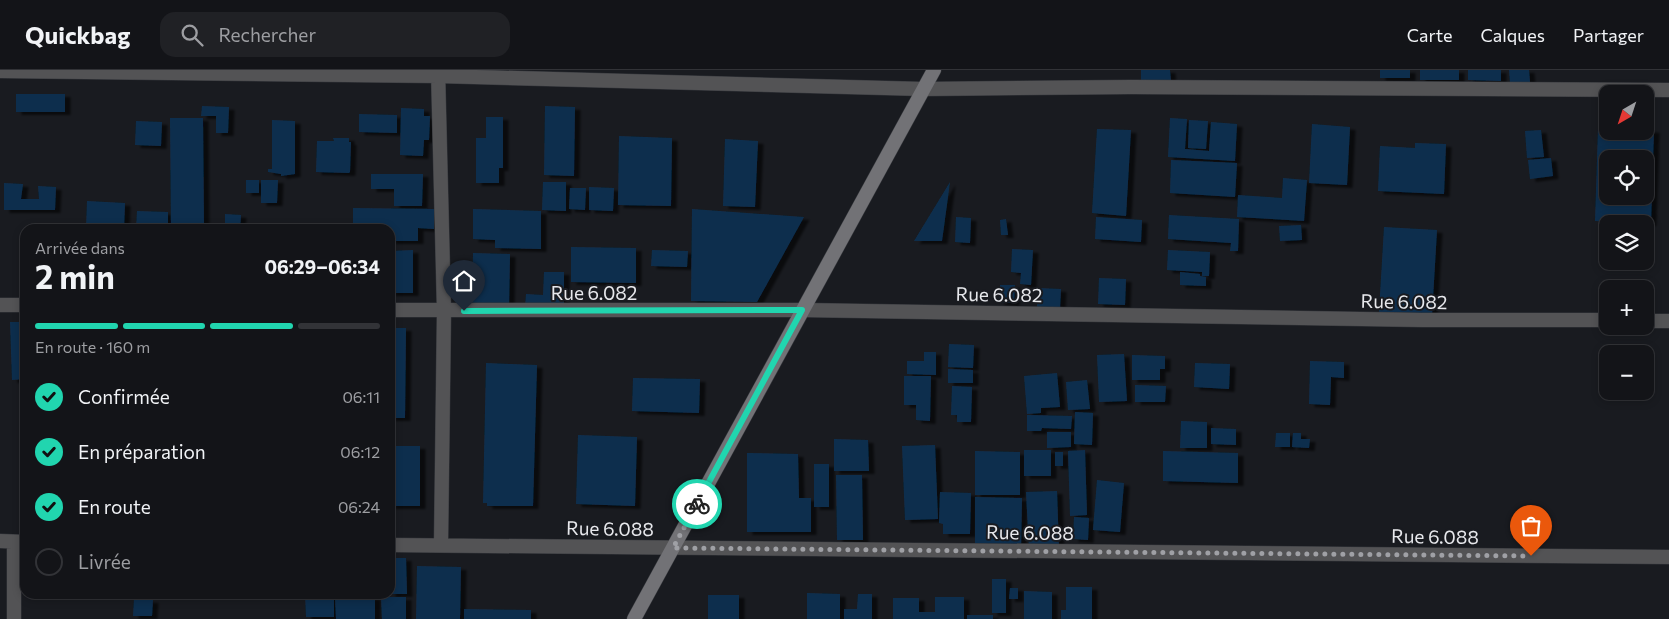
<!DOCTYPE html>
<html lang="fr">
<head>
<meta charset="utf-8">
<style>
	body { margin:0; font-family:Commissioner,sans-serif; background:#202125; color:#f1f3f6; height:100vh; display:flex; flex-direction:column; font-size:19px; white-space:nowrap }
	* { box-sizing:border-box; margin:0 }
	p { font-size:16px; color:#9d9ea2 }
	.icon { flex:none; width:28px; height:28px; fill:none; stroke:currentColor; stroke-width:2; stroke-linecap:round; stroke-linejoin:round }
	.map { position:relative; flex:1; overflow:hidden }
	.side { position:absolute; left:20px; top:154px; width:375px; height:375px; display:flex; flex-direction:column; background:#131418; border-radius:15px; box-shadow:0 2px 8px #0003,0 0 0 1px #323337 }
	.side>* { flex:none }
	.needle { width:32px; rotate:219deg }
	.controls { position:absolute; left:1599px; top:15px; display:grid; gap:10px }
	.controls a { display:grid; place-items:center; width:55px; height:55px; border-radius:10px; background:#131418; box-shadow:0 2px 8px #0003,0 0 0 1px #323337; font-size:25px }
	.pin { position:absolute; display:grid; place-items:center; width:42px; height:42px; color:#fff; margin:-51px -21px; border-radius:50% 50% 50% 0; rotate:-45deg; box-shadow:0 0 5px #0007 }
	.pin .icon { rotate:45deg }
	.courier { position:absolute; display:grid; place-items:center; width:50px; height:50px; margin:-25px; border:4px solid #21d5af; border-radius:50%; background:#fff; color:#222; box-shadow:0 1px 6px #0007 }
	.headline em { font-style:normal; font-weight:700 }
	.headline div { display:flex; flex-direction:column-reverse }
	.headline { display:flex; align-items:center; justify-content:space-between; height:85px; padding:0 15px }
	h1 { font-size:32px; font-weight:700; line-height:38px }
	.bar { display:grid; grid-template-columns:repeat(4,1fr); gap:8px 5px; align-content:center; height:60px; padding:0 15px }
	.bar i { height:6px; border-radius:4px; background:#323337 }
	.bar .selected { background:#21d5af }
	.bar p { grid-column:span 4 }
	ol { padding:0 15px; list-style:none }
	li { display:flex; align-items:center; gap:15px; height:55px }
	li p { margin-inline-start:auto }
	li .icon { padding:5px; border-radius:50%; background:#21d5af; color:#111; stroke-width:4 }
	li:last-child { color:#9d9ea2 }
	li i { width:28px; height:28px; border:2px solid #323337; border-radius:50% }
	header { display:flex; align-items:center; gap:30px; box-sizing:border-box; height:70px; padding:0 25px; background:#131418; border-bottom:1px solid #323337 }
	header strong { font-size:24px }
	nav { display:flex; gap:28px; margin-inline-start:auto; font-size:18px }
	.search { width:350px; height:45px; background:#202125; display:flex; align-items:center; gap:12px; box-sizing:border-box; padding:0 18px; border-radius:15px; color:#9d9ea2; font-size:19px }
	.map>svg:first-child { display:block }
	.building { fill:#0d2f4e; fill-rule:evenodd; filter:url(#shadow) }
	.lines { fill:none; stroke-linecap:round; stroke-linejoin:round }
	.minor-casing { stroke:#36383d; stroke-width:15 }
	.secondary-casing { stroke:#36383d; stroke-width:15 }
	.minor { stroke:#535355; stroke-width:14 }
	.secondary { stroke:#727276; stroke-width:14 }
	.done { stroke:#9fa0a5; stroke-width:5; stroke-dasharray:0 9 }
	.route { stroke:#21d5af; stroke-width:6 }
	.labels { text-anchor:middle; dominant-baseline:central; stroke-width:4; stroke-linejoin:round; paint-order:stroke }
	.street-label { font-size:19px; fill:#e7e8ec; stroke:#191b20 }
</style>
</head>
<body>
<header>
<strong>Quickbag</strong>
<div class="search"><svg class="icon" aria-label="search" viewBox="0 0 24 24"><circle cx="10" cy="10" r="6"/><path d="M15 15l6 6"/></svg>Rechercher</div>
<nav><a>Carte</a><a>Calques</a><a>Partager</a></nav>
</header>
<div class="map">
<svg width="1669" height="549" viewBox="0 0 1669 549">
	<defs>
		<filter id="shadow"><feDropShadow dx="5.5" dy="3" stdDeviation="1" flood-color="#0009"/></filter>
	</defs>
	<rect width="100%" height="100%" fill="#191b20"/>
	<path class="building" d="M1141,0h29l1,12 -30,1z
		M1380,0h30v8h-30z
		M1420,0h39v10h-39z
		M1468,0h33v11l-33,-1z
		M1509,0h20l1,12 -20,1z
		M16,24h49v18h-49z
		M202,36l27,1 -1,26h-12v-17h-15z
		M545,36l30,1 -1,69 -30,-1z
		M401,38l23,1v7h6l-1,24h-5l-1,16 -23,-1z
		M359,44l38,1v18l-38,-1z
		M486,47h17v51h-4v15h-23v-45h10z
		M170,48h33l1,111h-33z
		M1170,48l17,1 -2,30 24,2 2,-29 26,2 -2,37 -67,-4z
		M272,50l23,1v53l-14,2v-2l-13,-2v-3h4z
		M1189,50l19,1 -2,28 -18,-1z
		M136,51l26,1 -1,24 -26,-1z
		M1312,54l38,3 -3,58 -38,-2z
		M1598,58h10v3h37v-2l9,1 -3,93 -56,-2zM1608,89h37v37h-37z
		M1097,59l34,1 -5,86 -34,-3z
		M1541,60l3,27 -17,1 -2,-27z
		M619,66l53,2 -1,68 -53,-1z
		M333,68h16v4h2l-1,30 -1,1 -33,-1 1,-31h17z
		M725,69l33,2 -3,66 -32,-1z
		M1415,73l31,1 -2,50 -66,-3 2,-45 35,2z
		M1551,88l2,18 -23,3 -2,-19z
		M1171,90l66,3 -2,34 -65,-4z
		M371,104h52l-1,32h-28v-17h-23z
		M1283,108l24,2 -3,41 -67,-4 1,-22 44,3z
		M246,110h13v13h-13z
		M261,110h17l-1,23h-16z
		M543,112h23v29l-24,-1z
		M950,112l-8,59h-28z
		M4,113l19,1 -2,15h18l-1,-13 18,1 -1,23h-51z
		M589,117l25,1 -1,23 -24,-1z
		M570,118h16l-1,22 -16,-1z
		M87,131l38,2 -1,26h-38z
		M353,138l81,1v20l-16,-1v13h-28v-12h-37z
		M473,139l68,2v38l-46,-1v-8l-22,-1z
		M692,139l112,8 -47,85 -66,-1z
		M137,141l31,1v17h-32z
		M225,144l16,1 -1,14h-34v-4l19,1z
		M1169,145l70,4 -1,32h-8l1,-8 -63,-4z
		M956,147l15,1 -1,25 -15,-1z
		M1096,147l46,3 -1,22 -46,-3z
		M1006,149l2,16h-7l-1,-15z
		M1301,155l1,15 -22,1 -1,-15z
		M1384,157l53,3 -5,85 -53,-3z
		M571,177l65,1v35l-65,-1z
		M1012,179l21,1 -2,35 -11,-1 1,-11 -10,-1z
		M413,180v43h-23v-42z
		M652,180l36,1 -1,16 -36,-1z
		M1168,180l42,2 -1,24h-7v-4l-35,-2z
		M473,183l37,1 -1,53 -37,-1z
		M544,202h20v36l-39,-1 1,-13 17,1z
		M1180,202l20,2v2l6,1v9l-26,-1z
		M1099,208l27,1 -1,26 -27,-1z
		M1000,215h15l-1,18 -15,-1z
		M1038,218l23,1 -1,20 -23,-2z
		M10,252h15v57l-13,1z
		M390,258h16l-1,90h-15z
		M949,274l25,1 -1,23 -25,-1z
		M924,282h12v23l-29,-1v-13h17z
		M1124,284l3,47 -28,1 -2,-47z
		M1132,285l33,1v13h-5v11h-28z
		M1310,291l34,1v16l-13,-1 -1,28 -21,-1z
		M486,293l51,2 -4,141h-46v-3h-4z
		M1195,293l35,1 -1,25 -35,-2z
		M948,299l25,1v13h-25z
		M1057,303l3,34 -19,1v5l-14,1 -3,-38z
		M904,306h27l-1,45 -14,-1v-15h-12z
		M633,308l67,1 -1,34 -67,-2z
		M1087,310l3,29 -22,1 -2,-28z
		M1135,315l31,1 -1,16h-30z
		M952,316l20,1 -1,35h-14v-7h-6z
		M1075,342l18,1 -1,32 -18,-1z
		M1027,345l45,1 -1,13 -29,-1 -1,3h-14z
		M1181,351l26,1v26h-27z
		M1211,358l25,1v16l-25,-1z
		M23,359h2v18h-3z
		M1047,362h24v15l-24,1z
		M1276,363h14v14h-15z
		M1293,363h8v6h9l-1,9 -17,-1z
		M578,365l59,2 -2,69 -59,-2z
		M834,369l34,1 1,31h-35z
		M935,375l3,74 -33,1 -3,-74z
		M390,376h30v60h-30z
		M1024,380h27v26h-27z
		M1085,380l2,65 -17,1 -2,-65z
		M975,381l45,1v43h-45z
		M1163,381l75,2v30l-75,-2z
		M1055,382h8v14h-8z
		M747,383l51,1 1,44h12v34h-64z
		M814,394h15v43h-15z
		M836,405h26l1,65h-26z
		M1097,410l27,3 -4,49 -27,-2z
		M1057,421l2,58h-30l-3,-57z
		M940,422l31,1 -1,41h-27v-10l-4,-1z
		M975,427l47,1 -1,52 -46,-1z
		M1074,447l15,1 -1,22 -15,-1z
		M390,488h16l1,36h-17z
		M417,496l44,1 -1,52h-44z
		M992,509h14v34h-14z
		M1066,517h26v32h-31v-9h5z
		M1010,518h8v11h-9z
		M1024,521l28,1v27h-28z
		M807,523l33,1v25h-33z
		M305,524h29v23h-28z
		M858,524h14v25h-28v-10h13z
		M708,525h31v24h-31z
		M335,527h40v22h-39z
		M381,527h25v22h-24z
		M935,527h29v22h-71v-21h26v14h16z
		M134,529l19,1 -1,16h-19z
		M464,539l67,1v9h-67z
		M967,545h26v4h-26z"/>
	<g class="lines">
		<defs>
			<path id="minor" d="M438,0l6,241 -3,234
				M0,1l438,5 485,13 208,-2 538,3
				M0,235h25
				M390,240h412l620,10h186
				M1645,251h24
				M0,471l25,1
				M14,472v77
				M390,475l1279,12"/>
			<path id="secondary" d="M634,549l300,-549"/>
		</defs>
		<use href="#minor" class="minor-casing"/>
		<use href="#secondary" class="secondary-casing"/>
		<use href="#minor" class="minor"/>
		<use href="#secondary" class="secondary"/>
	</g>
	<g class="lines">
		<path class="done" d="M697,434l-24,44 858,8"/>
		<path class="route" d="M464,241l338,-1 -105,194"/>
	</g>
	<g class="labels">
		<g class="street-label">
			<text x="594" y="222">Rue 6.082</text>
			<text transform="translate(999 224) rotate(1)">Rue 6.082</text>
			<text transform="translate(1404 231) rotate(1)">Rue 6.082</text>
			<text transform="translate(610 458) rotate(1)">Rue 6.088</text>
			<text transform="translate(1030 462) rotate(1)">Rue 6.088</text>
			<text transform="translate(1435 466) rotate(1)">Rue 6.088</text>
		</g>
	</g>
</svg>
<div class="controls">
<a><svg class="needle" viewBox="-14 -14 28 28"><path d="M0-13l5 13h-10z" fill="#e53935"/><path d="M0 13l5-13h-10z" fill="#9d9ea2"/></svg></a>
<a><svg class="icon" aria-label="locate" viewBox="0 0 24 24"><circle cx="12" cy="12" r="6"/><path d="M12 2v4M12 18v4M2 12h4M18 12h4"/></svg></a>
<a><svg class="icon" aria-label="layers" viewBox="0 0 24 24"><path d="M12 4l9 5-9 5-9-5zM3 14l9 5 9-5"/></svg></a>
<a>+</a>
<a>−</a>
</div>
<div class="pin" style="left:1531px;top:486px;background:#ea580c"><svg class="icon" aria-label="bag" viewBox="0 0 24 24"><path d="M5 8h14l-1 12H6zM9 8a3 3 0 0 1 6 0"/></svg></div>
<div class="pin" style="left:464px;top:241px;background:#1f2937"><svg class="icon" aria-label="home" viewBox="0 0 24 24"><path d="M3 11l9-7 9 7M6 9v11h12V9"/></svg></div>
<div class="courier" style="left:697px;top:434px"><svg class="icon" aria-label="bike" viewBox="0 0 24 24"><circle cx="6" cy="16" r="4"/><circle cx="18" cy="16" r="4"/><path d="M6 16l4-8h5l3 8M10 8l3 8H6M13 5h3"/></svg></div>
<section class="side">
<div class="headline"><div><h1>2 min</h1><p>Arrivée dans</p></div><em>06:29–06:34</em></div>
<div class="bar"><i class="selected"></i><i class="selected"></i><i class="selected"></i><i></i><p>En route · 160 m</p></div>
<ol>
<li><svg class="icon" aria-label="check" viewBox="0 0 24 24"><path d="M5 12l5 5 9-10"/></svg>Confirmée<p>06:11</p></li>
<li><svg class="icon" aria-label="check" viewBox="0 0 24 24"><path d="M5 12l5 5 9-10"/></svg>En préparation<p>06:12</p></li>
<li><svg class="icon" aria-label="check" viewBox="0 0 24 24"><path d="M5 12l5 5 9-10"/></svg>En route<p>06:24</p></li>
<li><i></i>Livrée</li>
</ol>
</section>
</div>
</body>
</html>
